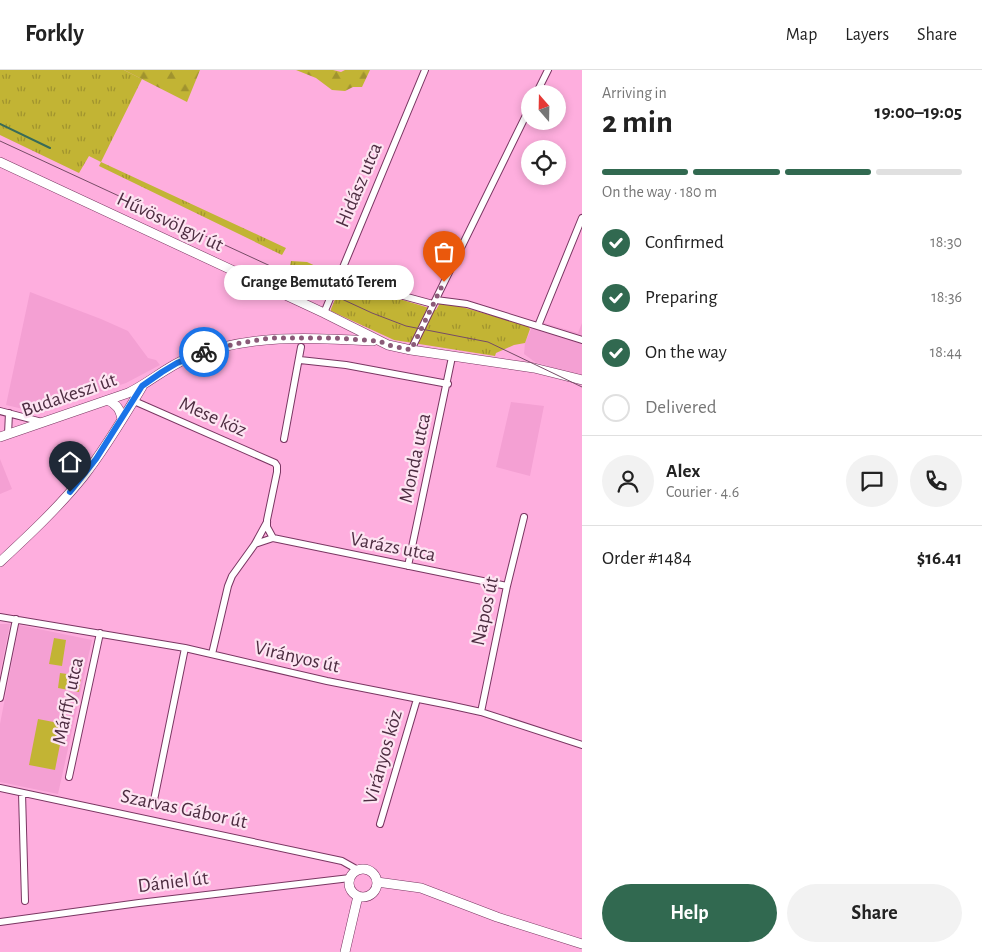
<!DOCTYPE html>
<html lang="en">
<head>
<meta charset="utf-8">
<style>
	body { margin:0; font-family:"Alegreya Sans",sans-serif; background:#f2f2f2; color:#222; height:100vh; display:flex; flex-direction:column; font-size:19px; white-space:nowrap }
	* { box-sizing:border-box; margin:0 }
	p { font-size:16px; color:#767676 }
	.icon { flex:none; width:28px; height:28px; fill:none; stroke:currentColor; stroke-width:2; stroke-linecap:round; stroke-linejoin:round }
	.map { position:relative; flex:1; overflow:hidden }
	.drawer { display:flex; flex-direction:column; background:#fff; width:400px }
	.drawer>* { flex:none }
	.needle { width:32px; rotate:340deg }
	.buttons { position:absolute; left:521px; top:15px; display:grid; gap:10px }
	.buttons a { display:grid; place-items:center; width:45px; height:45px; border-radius:50%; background:#fff; box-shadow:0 2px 8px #0003; font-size:25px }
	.pin { position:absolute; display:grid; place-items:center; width:42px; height:42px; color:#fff; margin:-51px -21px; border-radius:50% 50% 50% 0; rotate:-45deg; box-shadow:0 0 5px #0007 }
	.pin .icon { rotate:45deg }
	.courier { position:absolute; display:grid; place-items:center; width:50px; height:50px; margin:-25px; border:4px solid #1a73e8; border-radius:50%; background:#fff; color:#222; box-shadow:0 1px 6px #0007 }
	.bubble { position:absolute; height:35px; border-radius:18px; background:#fff; box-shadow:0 2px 8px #0003; font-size:16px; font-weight:700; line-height:35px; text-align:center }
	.summary em { font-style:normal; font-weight:700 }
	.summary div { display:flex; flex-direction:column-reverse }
	.summary { display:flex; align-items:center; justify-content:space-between; height:85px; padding:0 20px }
	h1 { font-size:32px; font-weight:700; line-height:38px }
	.bar { display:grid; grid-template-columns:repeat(4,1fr); gap:8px 5px; align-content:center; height:60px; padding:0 20px }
	.bar i { height:6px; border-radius:4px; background:#e0e0e0 }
	.bar .selected { background:#316950 }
	.bar p { grid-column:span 4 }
	.line { display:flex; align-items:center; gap:12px; padding:0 20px; border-top:1px solid #e0e0e0 }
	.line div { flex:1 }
	.round { display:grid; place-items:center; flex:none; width:52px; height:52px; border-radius:26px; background:#f2f2f2 }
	ol { padding:0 20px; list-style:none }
	li { display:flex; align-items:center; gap:15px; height:55px }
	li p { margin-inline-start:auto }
	li .icon { padding:5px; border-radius:50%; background:#316950; color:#fff; stroke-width:4 }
	li:last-child { color:#767676 }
	li i { width:28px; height:28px; border:2px solid #e0e0e0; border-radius:50% }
	.button { display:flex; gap:10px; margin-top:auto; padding:10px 20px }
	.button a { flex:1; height:58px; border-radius:30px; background:#316950; color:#fff; font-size:20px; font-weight:700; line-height:58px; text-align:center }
	.button a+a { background:#f2f2f2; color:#222 }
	header { display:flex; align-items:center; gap:30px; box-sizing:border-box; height:70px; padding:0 25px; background:#fff; border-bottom:1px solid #e0e0e0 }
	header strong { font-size:24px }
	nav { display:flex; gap:28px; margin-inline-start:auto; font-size:18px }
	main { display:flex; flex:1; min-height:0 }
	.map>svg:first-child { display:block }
	.built { fill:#f4a0d3 }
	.grass { fill:url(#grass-tufts) }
	.forest { fill:url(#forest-firs) }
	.pitch { fill:#c2b434 }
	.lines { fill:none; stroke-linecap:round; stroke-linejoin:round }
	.stream { stroke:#386b58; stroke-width:2 }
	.street-casing { stroke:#7a3662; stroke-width:8 }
	.secondary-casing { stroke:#7a3662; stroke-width:10 }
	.street { stroke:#fff; stroke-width:6 }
	.secondary { stroke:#fff; stroke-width:9 }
	.tram { stroke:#764b66; stroke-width:1 }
	.done { stroke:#8b5a78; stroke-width:5; stroke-dasharray:0 9 }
	.route { stroke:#1a73e8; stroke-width:6 }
	.labels { text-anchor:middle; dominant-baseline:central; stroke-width:4.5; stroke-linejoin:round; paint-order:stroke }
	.street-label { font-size:20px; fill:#4d2d41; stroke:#fde4f2 }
</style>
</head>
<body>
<header>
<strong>Forkly</strong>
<nav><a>Map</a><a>Layers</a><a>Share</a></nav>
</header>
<main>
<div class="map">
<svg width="582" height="882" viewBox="0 0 582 882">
	<defs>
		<pattern id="grass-tufts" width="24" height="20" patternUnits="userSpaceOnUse" patternTransform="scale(1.25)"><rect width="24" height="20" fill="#c2b434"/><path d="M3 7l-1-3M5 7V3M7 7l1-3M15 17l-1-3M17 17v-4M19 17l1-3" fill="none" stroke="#a0932e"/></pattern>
		<pattern id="forest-firs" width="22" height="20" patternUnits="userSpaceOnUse" patternTransform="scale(1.25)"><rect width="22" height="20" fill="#c2b434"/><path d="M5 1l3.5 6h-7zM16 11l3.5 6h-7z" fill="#a0932e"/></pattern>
	</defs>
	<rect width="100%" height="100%" fill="#feaede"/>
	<path class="built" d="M30,222l71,27 27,12 20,27 8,2 4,5 -34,18 -90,29 -30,-7z
		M535,250l43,13 4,-10v54l-47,-15 -11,-8 1,-11z
		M511,332l33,4 -14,70 -34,-9z
		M0,389l12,30 -12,5z
		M0,554h10l-10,49z
		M19,555l73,15 -34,154 -58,-12v-58z"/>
	<path class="grass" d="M0,0h124l18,9 -41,83 185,86 -4,7 -183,-89 2,-4 -12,-6 -10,17 -79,-38z
		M291,191l16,1 28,13 -6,15 -40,-19z
		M343,210h2l21,9 70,21 4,-7 15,2 73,21 2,3 -5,14 -11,2 -18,8 -1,3 -101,-16 -63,-29v-2z"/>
	<path class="forest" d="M124,0h76l-13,32z
		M296,0h37l8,2 4,-2h25l-8,17h-9l-8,4 -13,-1 -16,-12z"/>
	<path class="pitch" d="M54,568l12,2 -4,26 -13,-2z
		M60,603l21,3 -2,16 -21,-4z
		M38,649l26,5 -9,46 -26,-5z"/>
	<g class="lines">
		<path class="stream" d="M0,54l50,24"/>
		<defs>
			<path id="street" d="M536,24l12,-24
				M340,204l30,13 63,17
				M436,230l31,4 115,36
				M324,243l101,-243
				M538,256l44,-108
				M411,280l119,-243
				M300,290l46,5 102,19
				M134,331l141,62 2,3v6l-10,48v7l6,11
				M0,341l42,11
				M8,364l1,-21
				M284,369l17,-92
				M273,468l234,48
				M255,474l18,-6
				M408,496l44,-209
				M0,547l185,31 142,33 122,24 32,7 101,33
				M212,584l16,-68 4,-10 23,-32 12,-22
				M0,628l16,-79
				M481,642l26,-126 17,-69
				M69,707l31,-144
				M0,718l342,73 16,9
				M22,723l3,108
				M153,735l32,-157
				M380,754l37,-125
				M0,852l139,-19 211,-25"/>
			<path id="secondary" d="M0,92l324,151 64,32 23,5 123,18 48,12
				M108,330c9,5 12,9 14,19
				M0,367l128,-44c21,-10 38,-26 60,-35 59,-24 122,-21 185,-17
				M0,492c29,-27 58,-54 83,-85 22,-28 41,-60 59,-90
				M349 813a14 14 0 1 1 28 0a14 14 0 1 1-28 0Z
				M377,812l44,6 76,29 85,27
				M345,882l13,-56"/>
		</defs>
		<use href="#street" class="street-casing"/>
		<use href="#secondary" class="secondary-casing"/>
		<use href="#street" class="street"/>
		<use href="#secondary" class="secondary"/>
		<path class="tram" d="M0,71l372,172 34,13 82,16 94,45"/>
	</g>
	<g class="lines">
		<path class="done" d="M204,282l31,-8 35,-6h64l45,3 9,4 23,5 33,-68"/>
		<path class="route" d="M70,422l26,-33 46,-73 20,-14 15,-9 27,-11"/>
	</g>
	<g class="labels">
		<g class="street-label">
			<text transform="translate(359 115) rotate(-67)">Hidász utca</text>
			<text transform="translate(170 152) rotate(25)">Hűvösvölgyi út</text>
			<text transform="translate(69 325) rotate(-19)">Budakeszi út</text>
			<text transform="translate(213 347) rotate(24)">Mese köz</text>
			<text transform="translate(415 388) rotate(-78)">Monda utca</text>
			<text transform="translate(393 477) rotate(11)">Varázs utca</text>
			<text transform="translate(485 541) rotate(-78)">Napos út</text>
			<text transform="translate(297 587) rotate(13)">Virányos út</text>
			<text transform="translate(68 631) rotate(-78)">Márffy utca</text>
			<text transform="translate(383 687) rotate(-74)">Virányos köz</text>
			<text transform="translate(184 739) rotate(12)">Szarvas Gábor út</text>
			<text transform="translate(173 812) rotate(-7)">Dániel út</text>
		</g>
	</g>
</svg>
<div class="buttons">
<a><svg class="needle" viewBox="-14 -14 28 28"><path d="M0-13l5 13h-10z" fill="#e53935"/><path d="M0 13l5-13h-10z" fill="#767676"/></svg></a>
<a><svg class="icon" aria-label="locate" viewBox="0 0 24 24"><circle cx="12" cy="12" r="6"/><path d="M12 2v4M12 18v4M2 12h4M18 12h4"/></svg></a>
</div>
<div class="pin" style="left:444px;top:212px;background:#ea580c"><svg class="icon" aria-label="bag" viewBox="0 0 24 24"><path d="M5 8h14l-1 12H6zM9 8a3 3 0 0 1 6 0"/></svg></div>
<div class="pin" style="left:70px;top:422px;background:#1f2937"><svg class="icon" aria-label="home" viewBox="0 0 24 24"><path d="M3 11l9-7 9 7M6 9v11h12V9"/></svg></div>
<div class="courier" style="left:204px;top:282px"><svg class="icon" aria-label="bike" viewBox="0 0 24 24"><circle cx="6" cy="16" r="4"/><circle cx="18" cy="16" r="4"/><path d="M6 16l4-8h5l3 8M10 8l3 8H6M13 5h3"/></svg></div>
<div class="bubble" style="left:224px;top:195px;width:190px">Grange Bemutató Terem</div>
</div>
<section class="drawer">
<div class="summary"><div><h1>2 min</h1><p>Arriving in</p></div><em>19:00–19:05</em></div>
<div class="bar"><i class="selected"></i><i class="selected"></i><i class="selected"></i><i></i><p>On the way · 180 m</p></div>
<ol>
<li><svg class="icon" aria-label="check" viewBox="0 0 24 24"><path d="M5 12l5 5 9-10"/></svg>Confirmed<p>18:30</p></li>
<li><svg class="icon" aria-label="check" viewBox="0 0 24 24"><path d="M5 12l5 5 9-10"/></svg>Preparing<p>18:36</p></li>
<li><svg class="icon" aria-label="check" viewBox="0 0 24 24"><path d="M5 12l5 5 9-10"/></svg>On the way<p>18:44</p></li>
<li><i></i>Delivered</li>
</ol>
<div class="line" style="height:90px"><a class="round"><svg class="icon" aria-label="person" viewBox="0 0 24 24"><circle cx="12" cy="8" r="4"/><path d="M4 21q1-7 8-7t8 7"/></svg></a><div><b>Alex</b><p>Courier · 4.6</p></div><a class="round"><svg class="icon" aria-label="chat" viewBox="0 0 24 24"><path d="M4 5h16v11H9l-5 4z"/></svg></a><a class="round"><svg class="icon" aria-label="phone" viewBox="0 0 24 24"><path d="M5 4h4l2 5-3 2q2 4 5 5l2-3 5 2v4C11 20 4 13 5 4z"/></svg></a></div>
<div class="line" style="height:65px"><div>Order #1484</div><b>$16.41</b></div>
<div class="button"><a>Help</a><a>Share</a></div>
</section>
</main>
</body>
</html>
